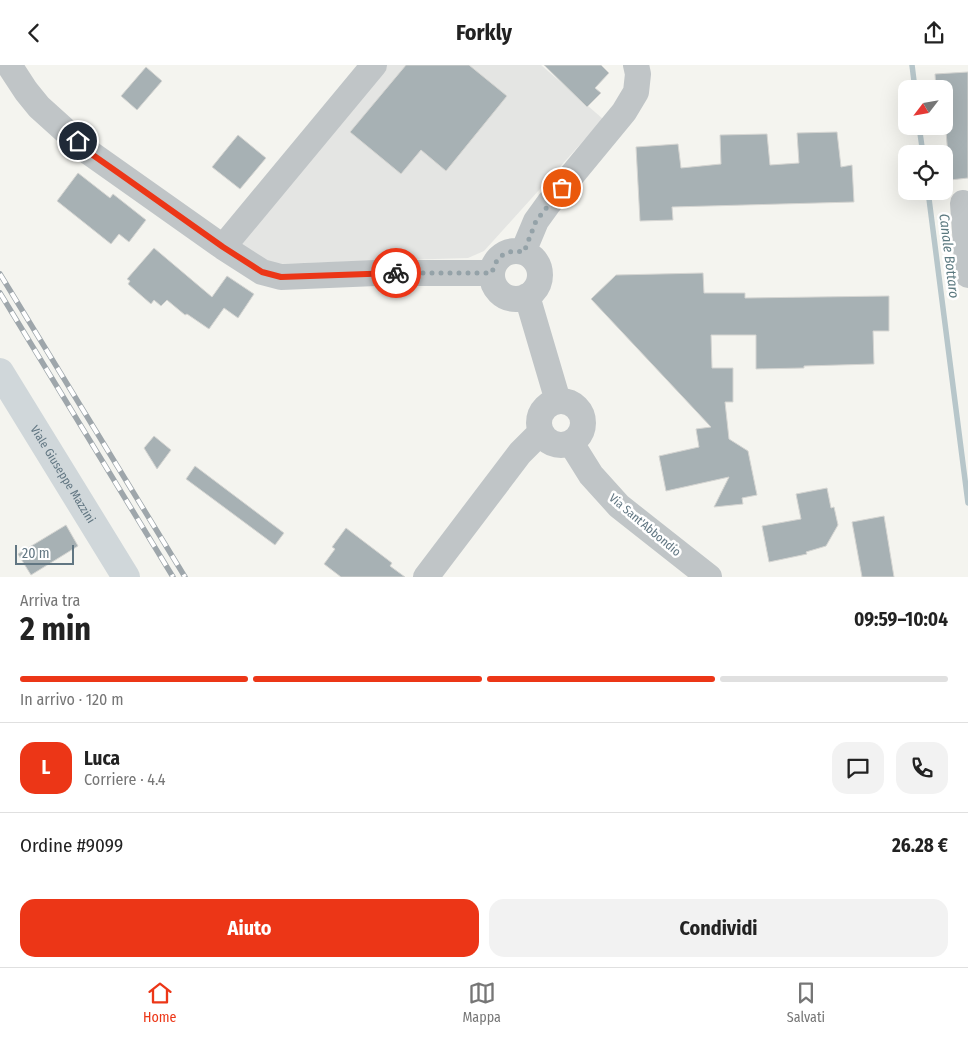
<!DOCTYPE html>
<html lang="it">
<head>
<meta charset="utf-8">
<style>
	body { margin:0; font-family:"Fira Sans Condensed",sans-serif; background:#f2f2f2; color:#222; height:100vh; display:flex; flex-direction:column; font-size:19px; white-space:nowrap }
	* { box-sizing:border-box; margin:0 }
	p { font-size:16px; color:#767676 }
	.icon { flex:none; width:28px; height:28px; fill:none; stroke:currentColor; stroke-width:2; stroke-linecap:round; stroke-linejoin:round }
	.map { position:relative; height:512px; overflow:hidden }
	.panel { display:flex; flex-direction:column; background:#fff; flex:1 }
	.panel>* { flex:none }
	.needle { width:32px; rotate:239deg }
	.fabs { position:absolute; left:898px; top:15px; display:grid; gap:10px }
	.fabs a { display:grid; place-items:center; width:55px; height:55px; border-radius:10px; background:#fff; box-shadow:0 5px 20px #0002; font-size:25px }
	.scale { position:absolute; left:15px; bottom:12px; width:59px; box-sizing:border-box; padding-left:5px; border:2px solid #617682; border-top:0; font-size:14px; line-height:18px; white-space:nowrap; color:#617682; -webkit-text-stroke:4px #fff; paint-order:stroke }
	.pin { position:absolute; display:grid; place-items:center; width:42px; height:42px; color:#fff; margin:-21px; border:2px solid #fff; border-radius:50%; box-shadow:0 1px 5px #0007 }
	.courier { position:absolute; display:grid; place-items:center; width:50px; height:50px; margin:-25px; border:4px solid #ec3617; border-radius:50%; background:#fff; color:#222; box-shadow:0 1px 6px #0007 }
	.headline em { font-style:normal; font-weight:700 }
	.headline div { display:flex; flex-direction:column-reverse }
	.headline { display:flex; align-items:center; justify-content:space-between; height:85px; padding:0 20px }
	h1 { font-size:32px; font-weight:700; line-height:38px }
	.bar { display:grid; grid-template-columns:repeat(4,1fr); gap:8px 5px; align-content:center; height:60px; padding:0 20px }
	.bar i { height:6px; border-radius:4px; background:#e0e0e0 }
	.bar .active { background:#ec3617 }
	.bar p { grid-column:span 4 }
	.line { display:flex; align-items:center; gap:12px; padding:0 20px; border-top:1px solid #e0e0e0 }
	.line div { flex:1 }
	.round { display:grid; place-items:center; flex:none; width:52px; height:52px; border-radius:15px; background:#f2f2f2 }
	.cta { display:flex; gap:10px; margin-top:auto; padding:10px 20px }
	.cta a { flex:1; height:58px; border-radius:15px; background:#ec3617; color:#fff; font-size:20px; font-weight:700; line-height:58px; text-align:center }
	.cta a+a { background:#f2f2f2; color:#222 }
	header { display:flex; justify-content:space-between; align-items:center; height:65px; padding:0 20px; background:#fff; font-size:22px; font-weight:700 }
	.tab-bar { display:flex; justify-content:space-around; align-items:center; height:70px; border-top:1px solid #e0e0e0; background:#fff; font-size:14px; color:#767676 }
	.tab-bar a { display:grid; justify-items:center; gap:2px }
	.tab-bar .active { color:#ec3617 }
	.map>svg:first-child { display:block }
	.built { fill:#e4e5e3 }
	.lines { fill:none; stroke-linecap:round; stroke-linejoin:round }
	.stream { stroke:#b7c6ca; stroke-width:5.5 }
	.building { fill:#a7b1b4; stroke:#d5d5d2 }
	.minor { stroke:#c0c5c7; stroke-width:26 }
	.major { stroke:#d0d7da; stroke-width:28 }
	.rail-casing { stroke:#9ea6ab; stroke-width:5.5 }
	.rail { stroke:#fff; stroke-width:4; stroke-dasharray:11; stroke-linecap:butt }
	.done { stroke:#94a2a8; stroke-width:5; stroke-dasharray:0 9 }
	.route { stroke:#ec3617; stroke-width:6 }
	.labels { text-anchor:middle; dominant-baseline:central; stroke-width:5; stroke-linejoin:round; paint-order:stroke }
	.street-label { font-size:12px; fill:#617682; stroke:#fff }
	.water-label { font-size:14px; font-style:italic; fill:#5c7a80; stroke:#fff }
</style>
</head>
<body>
<header><svg class="icon" aria-label="back" viewBox="0 0 24 24"><path d="M15 5l-7 7 7 7"/></svg>Forkly<svg class="icon" aria-label="share" viewBox="0 0 24 24"><path d="M12 15V3M7 8l5-5 5 5M5 13v7h14v-7"/></svg></header>
<div class="map">
<svg width="968" height="512" viewBox="0 0 968 512">
	<rect width="100%" height="100%" fill="#f4f4ef"/>
	<path class="built" d="M386,0h155l62,54 -119,132 -16,7 -198,6 -29,-19z"/>
	<g class="lines">
		<path class="stream" d="M912,0l3,24
			M919,61l4,28
			M928,126l40,312"/>
	</g>
	<path class="building" d="M406,0h63l38,31 -61,75 -25,-21 -20,24 -51,-42z
		M544,0h57l8,8 -14,15 6,5 -14,14z
		M146,2l16,14 -25,29 -16,-14z
		M968,7v106l-18,2 -6,-73v-18h-8l-1,-15z
		M837,67l4,35 11,-2 2,37 -182,5 1,13 -33,1 -4,-74 42,-3 3,24 40,-4 -1,-29 47,-1 3,31 29,-2 -2,-30z
		M238,70l28,23 -26,31 -28,-22z
		M78,108l32,25 3,-4 33,26 -17,22 -10,-8 -8,10 -54,-43z
		M154,183l58,49 15,-21 27,18 -16,24 -14,-10 -15,21 -22,-15 -2,1 -18,-15 -6,6 -7,-6 -3,4 -23,-20 2,-3 -3,-2z
		M703,208l1,20h41v5l144,-2v35h-16l1,33 -70,2v2l-48,1v-34h-45l1,33h21v34h-8l4,37 19,12 9,44 -15,3 1,6 -29,3 15,-30 -63,14 -7,-35 40,-9 -3,-18 15,-2 -120,-128 25,-24z
		M154,371l17,14 -14,19 -13,-21z
		M195,401l89,67 -9,12 -89,-66z
		M827,423l4,20 3,-1 4,18 -12,21 -20,6 1,2 -38,8 -7,-36 39,-7 -5,-25z
		M884,451l10,61h-32l-10,-55z
		M66,460l12,21 -47,29 -13,-21z
		M346,463l46,35 -2,3 15,11h-64l-17,-13 11,-15 -3,-2z"/>
	<g class="lines">
		<path class="minor" d="M9,0l17,26 13,16 51,46 133,94 39,25 19,5 95,-4h116
			M963,138l5,72
			M223,182l151,-182
			M492 210a24 24 0 1 1 48 0a24 24 0 1 1-48 0Z
			M523,187l13,-31 13,-18 75,-91 12,-20 2,-18 -2,-9
			M527,231l31,105
			M539 358a22 22 0 1 1 44 0a22 22 0 1 1-44 0Z
			M571,378l20,32 28,31 90,71
			M426,512l94,-124 21,-21"/>
		<path class="major" id="s1" d="M0,307l126,205"/>
		<defs>
			<path id="rail" d="M0,209l185,303
				M0,228l173,284"/>
		</defs>
		<use href="#rail" class="rail-casing"/>
		<use href="#rail" class="rail"/>
	</g>
	<g class="lines">
		<path class="done" d="M396,208h96c4,-17 14,-24 32,-21l12,-31 26,-33"/>
		<path class="route" d="M78,76l12,12 30,21 103,73 39,25 19,5 115,-4"/>
	</g>
	<g class="labels">
		<g class="street-label">
			<text stroke="none"><textPath href="#s1" startOffset="120">Viale Giuseppe Mazzini</textPath></text>
			<text transform="translate(645 460) rotate(40)">Via Sant'Abbondio</text>
		</g>
		<g class="water-label">
			<text transform="translate(949 191) rotate(83)">Canale Bottaro</text>
		</g>
	</g>
</svg>
<div class="fabs">
<a><svg class="needle" viewBox="-14 -14 28 28"><path d="M0-13l5 13h-10z" fill="#e53935"/><path d="M0 13l5-13h-10z" fill="#767676"/></svg></a>
<a><svg class="icon" aria-label="locate" viewBox="0 0 24 24"><circle cx="12" cy="12" r="6"/><path d="M12 2v4M12 18v4M2 12h4M18 12h4"/></svg></a>
</div>
<div class="scale">20 m</div>
<div class="pin" style="left:562px;top:123px;background:#ea580c"><svg class="icon" aria-label="bag" viewBox="0 0 24 24"><path d="M5 8h14l-1 12H6zM9 8a3 3 0 0 1 6 0"/></svg></div>
<div class="pin" style="left:78px;top:76px;background:#1f2937"><svg class="icon" aria-label="home" viewBox="0 0 24 24"><path d="M3 11l9-7 9 7M6 9v11h12V9"/></svg></div>
<div class="courier" style="left:396px;top:208px"><svg class="icon" aria-label="bike" viewBox="0 0 24 24"><circle cx="6" cy="16" r="4"/><circle cx="18" cy="16" r="4"/><path d="M6 16l4-8h5l3 8M10 8l3 8H6M13 5h3"/></svg></div>
</div>
<section class="panel">
<div class="headline"><div><h1>2 min</h1><p>Arriva tra</p></div><em>09:59–10:04</em></div>
<div class="bar"><i class="active"></i><i class="active"></i><i class="active"></i><i></i><p>In arrivo · 120 m</p></div>
<div class="line" style="height:90px"><b class="round" style="background:#ec3617;color:#fff">L</b><div><b>Luca</b><p>Corriere · 4.4</p></div><a class="round"><svg class="icon" aria-label="chat" viewBox="0 0 24 24"><path d="M4 5h16v11H9l-5 4z"/></svg></a><a class="round"><svg class="icon" aria-label="phone" viewBox="0 0 24 24"><path d="M5 4h4l2 5-3 2q2 4 5 5l2-3 5 2v4C11 20 4 13 5 4z"/></svg></a></div>
<div class="line" style="height:65px"><div>Ordine #9099</div><b>26.28 €</b></div>
<div class="cta"><a>Aiuto</a><a>Condividi</a></div>
</section>
<nav class="tab-bar">
<a class="active"><svg class="icon" aria-label="home" viewBox="0 0 24 24"><path d="M3 11l9-7 9 7M6 9v11h12V9"/></svg>Home</a>
<a><svg class="icon" aria-label="map" viewBox="0 0 24 24"><path d="M3 6l6-2 6 2 6-2v14l-6 2-6-2-6 2zM9 4v14M15 6v14"/></svg>Mappa</a>
<a><svg class="icon" aria-label="saved" viewBox="0 0 24 24"><path d="M7 4h10v16l-5-4-5 4z"/></svg>Salvati</a>
</nav>
</body>
</html>
